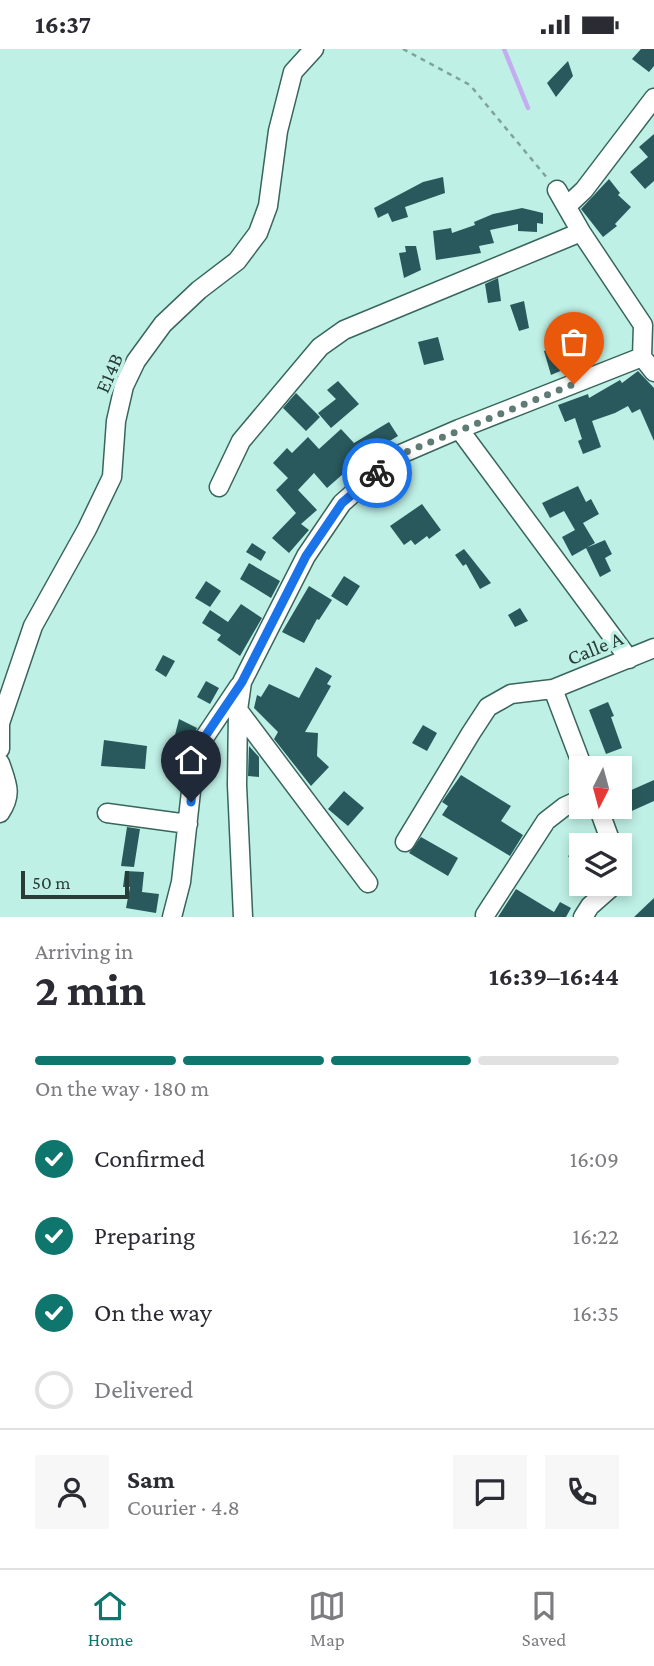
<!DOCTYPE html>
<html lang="en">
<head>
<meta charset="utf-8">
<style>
	body { margin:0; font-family:"Crimson Pro",serif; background:#f7f7f7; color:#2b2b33; height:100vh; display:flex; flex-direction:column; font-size:26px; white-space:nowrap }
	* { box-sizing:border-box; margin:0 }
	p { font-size:23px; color:#7c7c81 }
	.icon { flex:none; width:38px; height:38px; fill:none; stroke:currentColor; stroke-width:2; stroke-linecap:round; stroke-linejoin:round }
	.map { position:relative; height:868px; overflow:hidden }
	.details { display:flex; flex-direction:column; background:#fff; flex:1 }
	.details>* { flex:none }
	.needle { width:46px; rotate:186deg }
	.tools { position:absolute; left:569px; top:707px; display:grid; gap:14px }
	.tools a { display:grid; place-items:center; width:63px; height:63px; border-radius:0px; background:#fff; box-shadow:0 4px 10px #0003; font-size:35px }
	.scale { position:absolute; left:21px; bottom:18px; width:108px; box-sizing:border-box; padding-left:7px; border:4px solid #293c38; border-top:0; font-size:19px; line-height:24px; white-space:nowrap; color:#293c38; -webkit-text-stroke:5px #bff0e5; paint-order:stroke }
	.pin { position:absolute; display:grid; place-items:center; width:60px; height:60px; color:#fff; margin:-72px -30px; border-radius:50% 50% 50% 0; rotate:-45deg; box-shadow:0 0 7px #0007 }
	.pin .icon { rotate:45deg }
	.courier { position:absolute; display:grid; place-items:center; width:70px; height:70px; margin:-35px; border:5px solid #1a73e8; border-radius:50%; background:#fff; color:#222; box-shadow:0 2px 9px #0007 }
	.head em { font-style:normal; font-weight:700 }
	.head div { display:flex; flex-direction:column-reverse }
	.head { display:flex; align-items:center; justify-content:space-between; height:119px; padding:0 35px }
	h1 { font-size:46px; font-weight:700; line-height:52px }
	.bar { display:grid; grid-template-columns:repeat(4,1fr); gap:10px 7px; align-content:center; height:84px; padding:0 35px }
	.bar i { height:9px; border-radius:5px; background:#e1e1e2 }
	.bar .on { background:#0f766e }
	.bar p { grid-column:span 4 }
	.line { display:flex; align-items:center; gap:18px; padding:0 35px; border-top:2px solid #e1e1e2 }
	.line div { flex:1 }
	.round { display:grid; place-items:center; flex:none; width:74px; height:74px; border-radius:0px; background:#f7f7f7 }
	ol { padding:0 35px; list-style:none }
	li { display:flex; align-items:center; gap:21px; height:77px }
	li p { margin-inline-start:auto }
	li .icon { padding:7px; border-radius:50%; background:#0f766e; color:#fff; stroke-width:4 }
	li:last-child { color:#7c7c81 }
	li i { width:38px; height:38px; border:4px solid #e1e1e2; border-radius:50% }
	.status { display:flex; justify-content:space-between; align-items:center; height:49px; padding:0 35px; background:#fff; direction:ltr }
	.status svg { height:19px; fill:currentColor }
	.tabs { display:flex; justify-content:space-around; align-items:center; height:98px; border-top:2px solid #e1e1e2; background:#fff; font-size:19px; color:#7c7c81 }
	.tabs a { display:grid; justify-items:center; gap:4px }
	.tabs .on { color:#0f766e }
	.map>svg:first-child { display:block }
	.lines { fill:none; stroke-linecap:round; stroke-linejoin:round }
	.stream { stroke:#c3adf0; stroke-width:4.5 }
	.building { fill:#29595c }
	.minor-casing { stroke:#38655c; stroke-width:21 }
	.path { stroke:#7fa39b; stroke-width:2.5; stroke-dasharray:5 5; stroke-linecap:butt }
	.minor { stroke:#fff; stroke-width:18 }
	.done { stroke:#5e7b75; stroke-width:7; stroke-dasharray:0 12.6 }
	.route { stroke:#1a73e8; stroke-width:9 }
	.labels { text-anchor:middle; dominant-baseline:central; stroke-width:7; stroke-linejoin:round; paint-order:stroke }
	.street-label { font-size:21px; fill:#293c38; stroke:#bff0e5 }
</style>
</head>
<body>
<div class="status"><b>16:37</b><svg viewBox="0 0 49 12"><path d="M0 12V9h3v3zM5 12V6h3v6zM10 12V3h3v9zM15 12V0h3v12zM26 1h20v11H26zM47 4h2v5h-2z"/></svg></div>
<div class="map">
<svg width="654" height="868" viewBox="0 0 654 868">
	<rect width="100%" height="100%" fill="#bff0e5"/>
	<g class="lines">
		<path class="stream" d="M504,0l24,59"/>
	</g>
	<path class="building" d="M641,0h13v17l-5,6 -17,-13z
		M568,12l5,15 -17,21 -9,-14z
		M654,85v47l-9,8 -15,-17 18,-15 -9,-10z
		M443,128l2,16 -40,14 3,10 -16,5 -4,-9 -10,5 -4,-10 49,-26z
		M609,130l11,14 -2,2 13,12 -16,17 2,2 -14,11 -22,-28z
		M522,159l21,5v11l-6,-1v9l-19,-1v-7l-28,6 4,13 -15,3 2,7 -45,7 -3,-29 18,-3 1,5 23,-8 -1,-3 19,-8z
		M405,197h11l5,24 -17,8 -5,-25 7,-1z
		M498,229l3,23 -13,2 -3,-19z
		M524,252l5,27 -10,3 -9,-26z
		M438,288l6,23 -20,5 -6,-23z
		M558,297l7,23 -14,6 -7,-24z
		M638,322l16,17v53l-14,-32 -8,4 -4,-7 -13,7 -23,8 9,26 -18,7 -5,-13 4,-2 -7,-21 -10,4 -7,-17 30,-11 1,4 31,-18 2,3z
		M338,332l21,23 -28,24 -13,-15 18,-14 -9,-9z
		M296,344l24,24 -14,14 -23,-23z
		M389,373l9,14 -15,9 1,2 -9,6 2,3 -13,10 -5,-6 -32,28 -13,-15 -16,17 19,20 -16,14 8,6 -20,23 -17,-15 24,-25 -20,-23 12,-12 -15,-15 14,-15 5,5 16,-16 11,12 22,-20 13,14z
		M578,437l8,16 5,-3 8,15 -16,9 12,20 -23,13 -10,-19 13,-7 -11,-19 -14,7 -8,-15z
		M422,455l19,26 -12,9 -2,-3 -12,9 -4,-5 -7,5 -14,-19z
		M605,491l7,14 -7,4 6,13 -11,6 -14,-29z
		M252,494l14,9 -5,9 -15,-9z
		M464,500l8,10 19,24 -11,6 -14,-25 -3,2 -8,-11z
		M249,514l31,18 -9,17 -31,-19z
		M344,527l16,10 -13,20 -16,-10z
		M206,532l15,10 -11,16 -15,-9z
		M309,537l23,14 -13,20 -2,-1 -13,24 -22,-11z
		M241,555l21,14 -22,38 -23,-16 4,-5 -19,-12 8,-13 18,12z
		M520,559l8,13 -13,6 -7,-12z
		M163,606l12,6 -9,16 -11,-7z
		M316,618l16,9 -5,8 4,2 -26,46 13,1 -1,23 12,11 -18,19 -37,-47 4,-7 -24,-24 3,-13 4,2 8,-13 30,14z
		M206,632l13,7 -9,16 -13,-7z
		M608,653l6,14 -3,1 11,31 -16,6 -17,-44z
		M179,670l18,9 -10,21 -6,25 -15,-3z
		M423,676l14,8 -10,18 -15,-8z
		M104,691l43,6 -2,23 -44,-3z
		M249,697l10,11v20l-11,-1z
		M461,726l50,31 -10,15 22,14 -13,21 -68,-41 6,-9 -6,-4z
		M654,731v21l-29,13 -5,-12v-7z
		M344,742l20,17 -16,18 -20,-17z
		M127,778l13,2 -6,38 -13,-1z
		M421,788l37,21 -10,18 -39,-23z
		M581,796v27l-13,-16z
		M125,822l19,1 -2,20 17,2 -3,19 -30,-5 4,-21h-7z
		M516,840l38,23 6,-10 11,6 -5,9h-68z
		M654,849v19h-20z"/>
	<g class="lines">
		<defs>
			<path id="minor" d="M557,141l24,42 62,93 -1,32 12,15
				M567,157l17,-16 70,-92
				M459,380l170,230
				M219,438l22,-46 79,-94 24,-17 237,-98
				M553,640l30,79
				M238,661l130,173
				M0,700v-26l33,-97 54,-97 25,-52 4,-56 8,-35 12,-25 27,-37 36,-34 38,-29 21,-28 10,-27 10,-75 15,-59 21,-23
				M0,714c7,21 13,31 0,50
				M598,758l14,38
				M107,764l81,11
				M405,793l66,-109 17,-26 23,-13 42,-5 101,-41
				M485,866l61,-94 18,-14 17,-8
				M172,868l9,-35 13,-118 10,-26 35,-52
				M243,868l-6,-132 1,-75 4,-28 64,-126 36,-53 52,-46 65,-28 183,-72
				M583,868l7,-11 25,-22"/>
		</defs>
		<use href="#minor" class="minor-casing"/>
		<path class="path" d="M403,0l67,36 78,94"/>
		<use href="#minor" class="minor"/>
	</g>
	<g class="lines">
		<path class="done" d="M377,424l17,-16 180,-73"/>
		<path class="route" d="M191,753l3,-37 10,-27 38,-56 64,-126 36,-53 35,-30"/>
	</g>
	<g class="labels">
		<g class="street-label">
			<text transform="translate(109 324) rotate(-67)">E14B</text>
			<text transform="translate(595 599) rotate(-22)">Calle A</text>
		</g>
	</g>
</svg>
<div class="tools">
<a><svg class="needle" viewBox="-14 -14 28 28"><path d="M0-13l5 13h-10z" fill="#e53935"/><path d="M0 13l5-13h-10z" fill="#7c7c81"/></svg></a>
<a><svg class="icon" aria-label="layers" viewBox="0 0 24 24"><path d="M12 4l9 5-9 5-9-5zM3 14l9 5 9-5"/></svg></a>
</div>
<div class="scale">50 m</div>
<div class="pin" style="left:574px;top:335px;background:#ea580c"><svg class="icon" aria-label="bag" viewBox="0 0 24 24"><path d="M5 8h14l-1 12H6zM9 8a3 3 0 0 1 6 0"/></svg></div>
<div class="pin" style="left:191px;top:753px;background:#1f2937"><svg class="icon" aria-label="home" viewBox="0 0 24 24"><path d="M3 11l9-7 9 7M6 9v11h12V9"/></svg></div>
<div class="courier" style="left:377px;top:424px"><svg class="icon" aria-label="bike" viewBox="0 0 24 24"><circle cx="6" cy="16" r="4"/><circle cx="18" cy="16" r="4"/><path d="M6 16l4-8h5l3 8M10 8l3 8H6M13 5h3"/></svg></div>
</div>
<section class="details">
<div class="head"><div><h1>2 min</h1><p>Arriving in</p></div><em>16:39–16:44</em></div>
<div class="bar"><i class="on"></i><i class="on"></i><i class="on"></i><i></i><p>On the way · 180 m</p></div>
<ol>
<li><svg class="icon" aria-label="check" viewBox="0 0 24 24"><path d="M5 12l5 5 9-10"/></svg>Confirmed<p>16:09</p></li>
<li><svg class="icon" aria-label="check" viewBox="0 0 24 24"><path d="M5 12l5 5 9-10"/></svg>Preparing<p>16:22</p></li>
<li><svg class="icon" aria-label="check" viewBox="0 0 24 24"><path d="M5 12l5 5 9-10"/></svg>On the way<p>16:35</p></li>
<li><i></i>Delivered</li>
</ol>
<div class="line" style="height:126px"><a class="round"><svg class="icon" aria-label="person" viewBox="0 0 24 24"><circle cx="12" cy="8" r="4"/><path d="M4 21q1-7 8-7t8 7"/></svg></a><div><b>Sam</b><p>Courier · 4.8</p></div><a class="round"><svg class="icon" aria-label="chat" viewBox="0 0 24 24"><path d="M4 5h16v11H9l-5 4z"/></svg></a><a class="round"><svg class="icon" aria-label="phone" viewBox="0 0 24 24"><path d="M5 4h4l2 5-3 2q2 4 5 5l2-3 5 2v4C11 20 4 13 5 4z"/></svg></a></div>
</section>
<nav class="tabs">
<a class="on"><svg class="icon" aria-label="home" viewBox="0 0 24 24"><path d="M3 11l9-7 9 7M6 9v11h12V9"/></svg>Home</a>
<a><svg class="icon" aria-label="map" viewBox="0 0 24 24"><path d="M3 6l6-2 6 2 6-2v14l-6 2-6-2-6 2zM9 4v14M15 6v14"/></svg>Map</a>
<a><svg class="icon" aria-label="saved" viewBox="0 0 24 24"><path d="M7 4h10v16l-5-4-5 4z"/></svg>Saved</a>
</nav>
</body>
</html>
